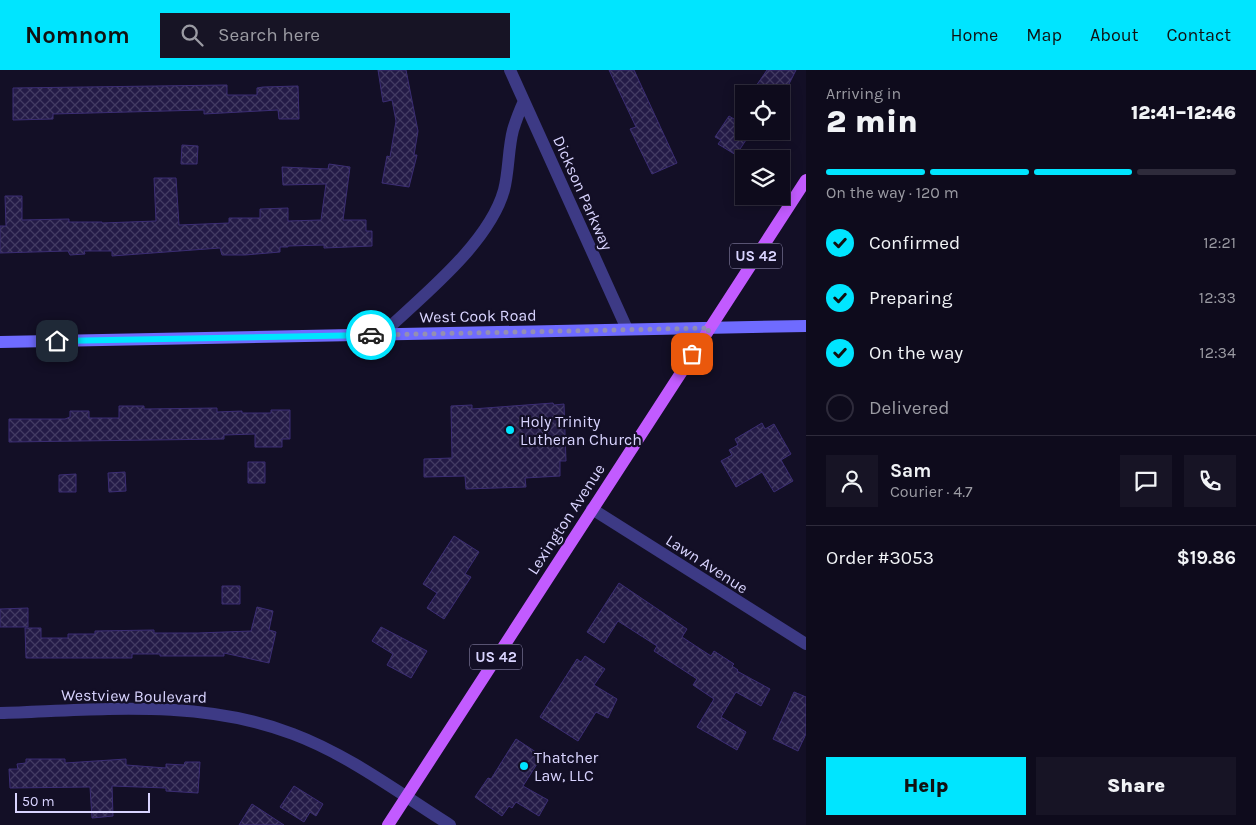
<!DOCTYPE html>
<html lang="en">
<head>
<meta charset="utf-8">
<style>
	body { margin:0; font-family:Karla,sans-serif; background:#171425; color:#f1f3f6; height:100vh; display:flex; flex-direction:column; font-size:19px; white-space:nowrap }
	* { box-sizing:border-box; margin:0 }
	p { font-size:16px; color:#9b9ba3 }
	.icon { flex:none; width:28px; height:28px; fill:none; stroke:currentColor; stroke-width:2; stroke-linecap:round; stroke-linejoin:round }
	.map { position:relative; flex:1; overflow:hidden }
	.sheet { display:flex; flex-direction:column; background:#0e0b1c; width:450px }
	.sheet>* { flex:none }
	.buttons { position:absolute; left:735px; top:15px; display:grid; gap:10px }
	.buttons a { display:grid; place-items:center; width:55px; height:55px; border-radius:0px; background:#0e0b1c; box-shadow:0 2px 12px #0003,0 0 0 1px #2e2b3b; font-size:25px }
	.scale { position:absolute; left:15px; bottom:12px; width:135px; box-sizing:border-box; padding-left:5px; border:2px solid #d9d4ff; border-top:0; font-size:14px; line-height:18px; white-space:nowrap; color:#d9d4ff; -webkit-text-stroke:4px #130f26; paint-order:stroke }
	.pin { position:absolute; display:grid; place-items:center; width:42px; height:42px; color:#fff; margin:-21px; border-radius:10px; box-shadow:0 2px 8px #0006 }
	.courier { position:absolute; display:grid; place-items:center; width:50px; height:50px; margin:-25px; border:4px solid #00e5ff; border-radius:50%; background:#fff; color:#222; box-shadow:0 1px 6px #0007 }
	.head em { font-style:normal; font-weight:800 }
	.head div { display:flex; flex-direction:column-reverse }
	.head { display:flex; align-items:center; justify-content:space-between; height:85px; padding:0 20px }
	h1 { font-size:32px; font-weight:800; line-height:38px }
	.bar { display:grid; grid-template-columns:repeat(4,1fr); gap:8px 5px; align-content:center; height:60px; padding:0 20px }
	.bar i { height:6px; border-radius:4px; background:#2e2b3b }
	.bar .active { background:#00e5ff }
	.bar p { grid-column:span 4 }
	.line { display:flex; align-items:center; gap:12px; padding:0 20px; border-top:1px solid #2e2b3b }
	.line div { flex:1 }
	.round { display:grid; place-items:center; flex:none; width:52px; height:52px; border-radius:0px; background:#171425 }
	ol { padding:0 20px; list-style:none }
	li { display:flex; align-items:center; gap:15px; height:55px }
	li p { margin-inline-start:auto }
	li .icon { padding:5px; border-radius:50%; background:#00e5ff; color:#111; stroke-width:4 }
	li:last-child { color:#9b9ba3 }
	li i { width:28px; height:28px; border:2px solid #2e2b3b; border-radius:50% }
	.cta { display:flex; gap:10px; margin-top:auto; padding:10px 20px }
	.cta a { flex:1; height:58px; border-radius:0px; background:#00e5ff; color:#111; font-size:20px; font-weight:800; line-height:58px; text-align:center }
	.cta a+a { background:#171425; color:#f1f3f6 }
	header { display:flex; align-items:center; gap:30px; box-sizing:border-box; height:70px; padding:0 25px; background:#00e5ff; color:#111 }
	header strong { font-size:24px }
	nav { display:flex; gap:28px; margin-inline-start:auto; font-size:18px }
	.search { width:350px; height:45px; background:#171425; display:flex; align-items:center; gap:12px; box-sizing:border-box; padding:0 18px; border-radius:0px; color:#9b9ba3; font-size:19px }
	main { display:flex; flex:1; min-height:0 }
	.map>svg:first-child { display:block }
	.building { fill:url(#building-cross-hatch); stroke:#3b2d73 }
	.lines { fill:none; stroke-linecap:round; stroke-linejoin:round }
	.street { stroke:#3d3a85; stroke-width:12 }
	.secondary { stroke:#6f6bff; stroke-width:12 }
	.primary { stroke:#c25bff; stroke-width:12 }
	.done { stroke:#948fb3; stroke-width:5; stroke-dasharray:0 9 }
	.route { stroke:#00e5ff; stroke-width:6 }
	.poi-dot { fill:#00e5ff; stroke:#130f26; stroke-width:2 }
	.labels { text-anchor:middle; dominant-baseline:central; stroke-width:4.5; stroke-linejoin:round; paint-order:stroke }
	.shield { fill:#130f26; stroke:#9e99be; stroke-width:1 }
	.shield-label { font-size:15px; font-weight:bold; fill:#d9d4ff }
	.street-label { font-size:16px; fill:#d9d4ff; stroke:#130f26 }
	.poi-label { font-size:16px; fill:#d9d4ff; stroke:#130f26; text-anchor:start }
</style>
</head>
<body>
<header>
<strong>Nomnom</strong>
<div class="search"><svg class="icon" aria-label="search" viewBox="0 0 24 24"><circle cx="10" cy="10" r="6"/><path d="M15 15l6 6"/></svg>Search here</div>
<nav><a>Home</a><a>Map</a><a>About</a><a>Contact</a></nav>
</header>
<main>
<div class="map">
<svg width="806" height="755" viewBox="0 0 806 755">
	<defs>
		<pattern id="building-cross-hatch" width="8" height="8" patternUnits="userSpaceOnUse" patternTransform="scale(1.25)"><rect width="8" height="8" fill="#241b47"/><path d="M0 0l8 8M0 8l8-8" fill="none" stroke="#433b63"/></pattern>
	</defs>
	<rect width="100%" height="100%" fill="#130f26"/>
	<path class="building" d="M378,0h28l12,61 -4,24h3l-8,32 -27,-4 5,-27 3,1 6,-36 -4,-21 -9,2z
		M609,0h25l43,93 -25,11 -22,-45 6,-2z
		M767,0h29l-12,24h-17l-11,-8z
		M227,15v10h30v-7l6,-1 35,-1 1,33h-20l-1,-9 -74,4v-4l-151,4v5l-40,1v-32z
		M729,46l15,9v6h8l-16,24 -18,-11 3,-4 -6,-3z
		M182,75l16,1 -1,18h-16z
		M329,94l21,3 -7,53h23v11h6v15l-48,2v-3l-36,1v1h-8v5l-35,3h-23l-2,-7 -108,8v-5h-28l1,3 -15,1 -2,-4 -68,2v-27h6l-1,-30h17v24l47,-1v3h33v1l54,-2 -2,-43h22l3,47 50,-2v-5h31v-9l28,-1v13l33,-1 5,-36 -43,1 -1,-18 46,2z
		M553,333l1,2 10,-1 2,57h-6v15l-35,2 1,9 -60,2 -1,-13 -41,1v-18l28,-1 -1,-52 21,-1v4z
		M119,336h25v3l73,-1v4l25,-1v2h29v-3h19v29h-8v8h-27v-13l-31,1v4l-215,3v-23h56l5,-2v-6h19v7h30z
		M762,353l3,6 9,-5 17,30 -10,6 12,21 -19,11 -12,-20 -26,15 -15,-26 11,-6 -3,-5 9,-5 -3,-6z
		M248,392h17v21h-17z
		M125,402l1,19 -17,1 -1,-19z
		M76,404v18h-17v-17z
		M454,466l25,16 -14,22 6,3 -27,42 -17,-11 10,-15 -14,-9z
		M619,513l68,46 -5,8 29,19 3,-5 20,13 -2,2 6,4 -1,1 33,18 -9,17 -25,-14 -15,25 25,15 -9,18 -40,-23 17,-28 -21,-14 4,-6 -43,-28 3,-5 -39,-25 -14,22 -17,-11z
		M222,516h18v18h-18z
		M257,537l16,4 -4,19 7,2 -7,31 -45,-10v3h-64v-2h-28v4h-106l-1,-30h16v10h27v-4h27v-3l59,-1v3h44l53,-2z
		M28,538v19h-28v-18z
		M381,557l46,24 -16,27 -24,-13 6,-11 -21,-13z
		M585,586l20,13 -11,16 23,14 -9,19 -12,-6 -18,29 -38,-24 37,-58 4,3z
		M794,622l12,5v37l-8,17 -25,-12z
		M516,669l26,17 -19,30 25,14 -9,16 -23,-14 -4,6 -3,-2 -7,10 -27,-19 13,-19 3,1z
		M26,689h39v4l61,-4v6l40,3v-4l18,1 1,-3h15l-2,31 -32,-2v-3l-54,-2 1,30 -21,2 -2,-31 -80,1 -1,-19h9l-1,-5 9,-1z
		M294,716l29,18 -7,12 -6,-4 -6,10 -24,-15z
		M252,734l32,21h-45z"/>
	<g class="lines">
		<path class="street" d="M510,0l117,259
			M381,265c40,-38 108,-91 123,-145 5,-19 4,-41 9,-60 3,-10 7,-20 11,-29
			M592,439l214,135
			M0,643c97,-3 200,-15 293,21 56,21 106,59 157,91"/>
		<path class="secondary" d="M0,272l806,-16"/>
		<path class="primary" d="M388,755l418,-645"/>
	</g>
	<g class="lines">
		<path class="done" d="M371,265l339,-7 -18,26"/>
		<path class="route" d="M57,271l314,-6"/>
	</g>
	<g class="poi-dot">
		<circle cx="510" cy="360" r="5"/>
		<circle cx="524" cy="696" r="5"/>
	</g>
	<g class="labels">
		<g class="shield">
			<rect x="730" y="173.5" width="52" height="25" rx="4"/>
			<rect x="470" y="574.5" width="52" height="25" rx="4"/>
		</g>
		<g class="shield-label">
			<text x="756" y="186">US 42</text>
			<text x="496" y="587">US 42</text>
		</g>
		<g class="street-label">
			<text transform="translate(583 123) rotate(66)">Dickson Parkway</text>
			<text transform="translate(478 246) rotate(-1)">West Cook Road</text>
			<text transform="translate(566 449) rotate(-57)">Lexington Avenue</text>
			<text transform="translate(707 494) rotate(33)">Lawn Avenue</text>
			<text transform="translate(134 626) rotate(1)">Westview Boulevard</text>
		</g>
		<g class="poi-label">
			<text x="520" y="351">Holy Trinity<tspan x="520" dy="18">Lutheran Church</tspan></text>
			<text x="534" y="687">Thatcher<tspan x="534" dy="18">Law, LLC</tspan></text>
		</g>
	</g>
</svg>
<div class="buttons">
<a><svg class="icon" aria-label="locate" viewBox="0 0 24 24"><circle cx="12" cy="12" r="6"/><path d="M12 2v4M12 18v4M2 12h4M18 12h4"/></svg></a>
<a><svg class="icon" aria-label="layers" viewBox="0 0 24 24"><path d="M12 4l9 5-9 5-9-5zM3 14l9 5 9-5"/></svg></a>
</div>
<div class="scale">50 m</div>
<div class="pin" style="left:692px;top:284px;background:#ea580c"><svg class="icon" aria-label="bag" viewBox="0 0 24 24"><path d="M5 8h14l-1 12H6zM9 8a3 3 0 0 1 6 0"/></svg></div>
<div class="pin" style="left:57px;top:271px;background:#1f2937"><svg class="icon" aria-label="home" viewBox="0 0 24 24"><path d="M3 11l9-7 9 7M6 9v11h12V9"/></svg></div>
<div class="courier" style="left:371px;top:265px"><svg class="icon" aria-label="car" viewBox="0 0 24 24"><path d="M5 17H2v-5l4-1 3-4h7l3 4 3 1v5h-3M9 17h6M6 11h13"/><circle cx="7" cy="17" r="2"/><circle cx="17" cy="17" r="2"/></svg></div>
</div>
<section class="sheet">
<div class="head"><div><h1>2 min</h1><p>Arriving in</p></div><em>12:41–12:46</em></div>
<div class="bar"><i class="active"></i><i class="active"></i><i class="active"></i><i></i><p>On the way · 120 m</p></div>
<ol>
<li><svg class="icon" aria-label="check" viewBox="0 0 24 24"><path d="M5 12l5 5 9-10"/></svg>Confirmed<p>12:21</p></li>
<li><svg class="icon" aria-label="check" viewBox="0 0 24 24"><path d="M5 12l5 5 9-10"/></svg>Preparing<p>12:33</p></li>
<li><svg class="icon" aria-label="check" viewBox="0 0 24 24"><path d="M5 12l5 5 9-10"/></svg>On the way<p>12:34</p></li>
<li><i></i>Delivered</li>
</ol>
<div class="line" style="height:90px"><a class="round"><svg class="icon" aria-label="person" viewBox="0 0 24 24"><circle cx="12" cy="8" r="4"/><path d="M4 21q1-7 8-7t8 7"/></svg></a><div><b>Sam</b><p>Courier · 4.7</p></div><a class="round"><svg class="icon" aria-label="chat" viewBox="0 0 24 24"><path d="M4 5h16v11H9l-5 4z"/></svg></a><a class="round"><svg class="icon" aria-label="phone" viewBox="0 0 24 24"><path d="M5 4h4l2 5-3 2q2 4 5 5l2-3 5 2v4C11 20 4 13 5 4z"/></svg></a></div>
<div class="line" style="height:65px"><div>Order #3053</div><b>$19.86</b></div>
<div class="cta"><a>Help</a><a>Share</a></div>
</section>
</main>
</body>
</html>
